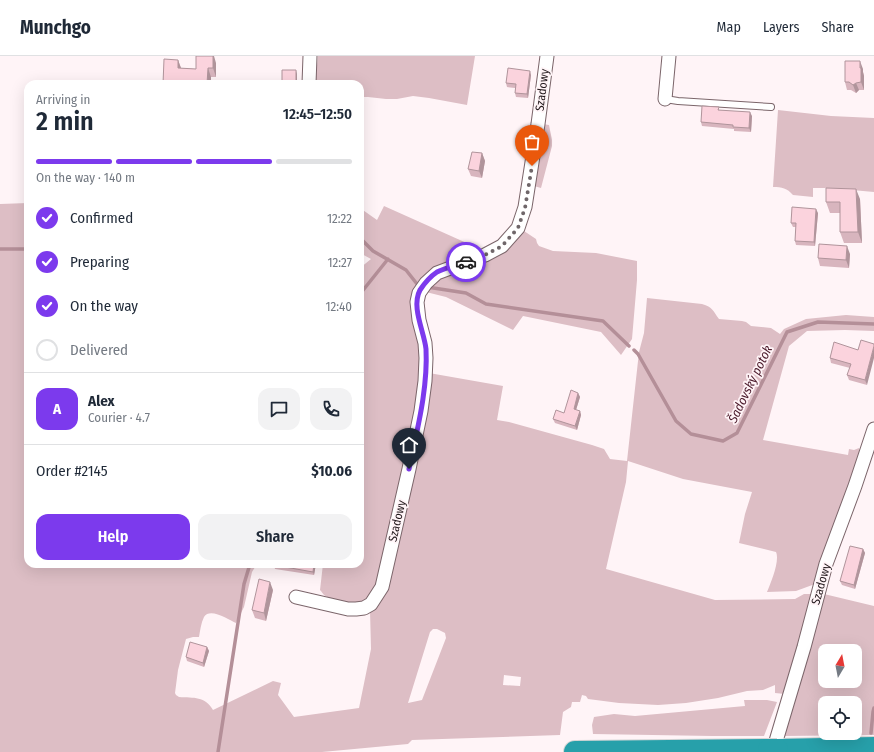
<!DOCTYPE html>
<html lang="en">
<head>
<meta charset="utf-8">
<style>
	body { margin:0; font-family:"Fira Sans Condensed",sans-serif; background:#f2f2f3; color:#1f2937; height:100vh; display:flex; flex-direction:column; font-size:15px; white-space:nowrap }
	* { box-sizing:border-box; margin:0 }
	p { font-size:13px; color:#747a83 }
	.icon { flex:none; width:22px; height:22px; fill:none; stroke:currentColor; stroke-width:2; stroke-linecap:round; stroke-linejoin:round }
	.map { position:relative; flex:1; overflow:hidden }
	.side { position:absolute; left:24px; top:24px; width:340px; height:488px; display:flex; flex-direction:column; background:#fff; border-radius:12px; box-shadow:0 4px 16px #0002 }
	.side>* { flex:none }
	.needle { width:26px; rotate:10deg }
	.buttons { position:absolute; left:818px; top:588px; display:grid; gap:8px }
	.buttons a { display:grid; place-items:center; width:44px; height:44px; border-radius:8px; background:#fff; box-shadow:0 4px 16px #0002; font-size:20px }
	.pin { position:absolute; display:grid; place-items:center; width:34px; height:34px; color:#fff; margin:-41px -17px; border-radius:50% 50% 50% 0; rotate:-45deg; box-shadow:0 0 4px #0007 }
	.pin .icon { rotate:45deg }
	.courier { position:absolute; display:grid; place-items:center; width:40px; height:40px; margin:-20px; border:3px solid #7c3aed; border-radius:50%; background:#fff; color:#222; box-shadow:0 1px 5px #0007 }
	.head em { font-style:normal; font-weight:600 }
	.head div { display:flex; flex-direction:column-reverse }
	.head { display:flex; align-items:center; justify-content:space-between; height:68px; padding:0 12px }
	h1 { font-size:26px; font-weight:600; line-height:30px }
	.bar { display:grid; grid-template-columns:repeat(4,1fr); gap:6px 4px; align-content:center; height:48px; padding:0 12px }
	.bar i { height:5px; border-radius:3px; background:#e0e1e3 }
	.bar .active { background:#7c3aed }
	.bar p { grid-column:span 4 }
	.line { display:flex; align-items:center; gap:10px; padding:0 12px; border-top:1px solid #e0e1e3 }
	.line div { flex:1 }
	.round { display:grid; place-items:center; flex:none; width:42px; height:42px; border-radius:12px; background:#f2f2f3 }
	ol { padding:0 12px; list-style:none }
	li { display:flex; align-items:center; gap:12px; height:44px }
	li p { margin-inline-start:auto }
	li .icon { padding:4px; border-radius:50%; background:#7c3aed; color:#fff; stroke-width:4 }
	li:last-child { color:#747a83 }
	li i { width:22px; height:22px; border:2px solid #e0e1e3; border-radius:50% }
	.button { display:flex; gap:8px; margin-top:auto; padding:8px 12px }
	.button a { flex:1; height:46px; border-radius:12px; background:#7c3aed; color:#fff; font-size:16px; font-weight:600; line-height:46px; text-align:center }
	.button a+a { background:#f2f2f3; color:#1f2937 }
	header { display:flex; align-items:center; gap:24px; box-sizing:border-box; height:56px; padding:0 20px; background:#fff; border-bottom:1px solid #e0e1e3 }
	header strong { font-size:19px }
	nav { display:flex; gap:22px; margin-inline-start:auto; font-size:14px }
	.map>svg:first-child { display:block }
	.green { fill:#ddbec5; fill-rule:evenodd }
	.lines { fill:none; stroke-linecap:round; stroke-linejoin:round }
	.stream { stroke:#b48f98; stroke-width:3.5 }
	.service-casing { stroke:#7b656a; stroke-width:8 }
	.minor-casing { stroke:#7b656a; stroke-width:15 }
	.motorway-casing { stroke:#d7d6d6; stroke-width:24 }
	.service { stroke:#fff; stroke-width:6 }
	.minor { stroke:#fff; stroke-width:13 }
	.motorway { stroke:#27a0aa; stroke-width:22 }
	.motorway-bridge-casing { stroke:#d7d6d6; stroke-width:24; stroke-linecap:butt }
	.motorway-bridge { stroke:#27a0aa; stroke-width:22 }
	.wall { fill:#d8b5be }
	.shaded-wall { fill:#b0949b }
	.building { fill:#fbd3dd; stroke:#b0949b }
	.done { stroke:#6f6669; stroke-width:4; stroke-dasharray:0 7.2 }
	.route { stroke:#7c3aed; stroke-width:5 }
	.labels { text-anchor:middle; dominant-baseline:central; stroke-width:3.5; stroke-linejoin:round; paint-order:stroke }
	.street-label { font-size:12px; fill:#22191c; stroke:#fff4f7 }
	.water-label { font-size:13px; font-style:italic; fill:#4a192a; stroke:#fff4f7 }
</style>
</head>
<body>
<header>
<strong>Munchgo</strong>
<nav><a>Map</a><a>Layers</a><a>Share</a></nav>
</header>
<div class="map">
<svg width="874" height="696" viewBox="0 0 874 696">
	<rect width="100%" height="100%" fill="#fff4f7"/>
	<path class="green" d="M318,0h157l-8,49 -38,-7 -16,-2 -16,3h-11l-18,-2h-8v-13h-45z
		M778,54l53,6 43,2v74l-44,-4h-17v9l-20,-2c-6,-7 -11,-8 -20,-8z
		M543,68l6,1 3,15v6l-11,42 -7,-2z
		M28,147v361h229l-5,8 -8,35 -8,16c-7,-3 -26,-16 -32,-6 -3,6 -4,14 -5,20h-6l-7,2 -8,31 -3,23 1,2 3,2c15,1 26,-1 34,13l60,-29 8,2 -3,12 16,22 65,-9 12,-59 -1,-39 59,-237 74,13 -6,34 12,2 83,23 12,4 6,10 17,2 12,-109 5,-19 3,-35 55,6c11,3 11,7 17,15l23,2 4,1 5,4 20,2 9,6 4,-5 22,-10 40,-4 28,2v14l-29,-1 -38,1 -18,15 -26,94 85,15 1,-6 5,1 5,-2 2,8 -46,128 -19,7 -29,1c4,-10 13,-31 9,-40l-37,-9 6,-29 7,-22 -69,-13 -55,-18 -2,21 -20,87 109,31 80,-1 9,-5h10l-29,100 -10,-1v-8l-12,5 -16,1 -29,7 -32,5 -28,2 -39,-2 -31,-4 -2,-3 -4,-1 -2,7h-8l-1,5 -8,5 -3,23 -148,5 -4,4 -86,8h-322v-548zM433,573h4l8,4 1,5 -24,62 -14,3 22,-71zM504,619l17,2 -1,9 -17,-1z
		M384,150l96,43 17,5 24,-25 15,10 1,4 2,3 14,5 43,2 41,8v19l-5,59 -11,16 -20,-23 -78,-16 -10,14 -67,-33 -24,-6 -2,61 1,17 -5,43 -40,175c-3,6 -6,11 -12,14 -8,5 -33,0 -40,-6 -1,-1 -2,-3 -4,-5l3,-26h37v-296l11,-9 -11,-6v-45l17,12z
		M824,538l50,12v129l-90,1 11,-34 -1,-5zM825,595h30v30h-30zM833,645l1,2h21v30h-30v-30h7z
		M744,644h23l10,2 -13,34h-52l-119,-2 -1,-9 2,-8 20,-3 21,2 110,-10z"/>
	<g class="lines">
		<path class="stream" d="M360,182l13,13 33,19 11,14 4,1
			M0,193h28
			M427,231l39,6 20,11 117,17 26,25
			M360,238l28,-35
			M634,294l4,4 38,67 15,13 32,7 14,-8 50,-101 31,-10 56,2
			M871,677l2,-21 1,-4
			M218,696l26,-168 6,-20"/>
		<defs>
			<path id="service" d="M665,43l13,2 93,6"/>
			<path id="minor" d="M309,28l1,-28
				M665,43l4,-43
				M296,541l52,12h8l8,-1 7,-4 11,-17 27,-118 12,-58 4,-30 1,-23 -1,-15 -6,-23 -2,-18 2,-9 7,-10 11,-10 48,-18 17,-9 16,-18 7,-21 13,-83 9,-68
				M776,685l28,-94 22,-83 29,-78 19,-57"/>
			<path id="motorway" d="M777,694l97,-2
				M575,696l194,-2"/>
		</defs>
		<use href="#service" class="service-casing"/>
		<use href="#minor" class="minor-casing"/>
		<use href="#motorway" class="motorway-casing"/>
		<use href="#service" class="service"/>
		<use href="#minor" class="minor"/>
		<use href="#motorway" class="motorway"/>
		<defs>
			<path id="motorway-bridge" d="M769,694h8"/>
		</defs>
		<use href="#motorway-bridge" class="motorway-bridge-casing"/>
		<use href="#motorway-bridge" class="motorway-bridge"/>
	</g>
	<path class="wall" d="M178,4l3,8 15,1 20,-6v14h-5v7h-48z
		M863,13v3l1,4v14h-5l-3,3 -5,-3h-4l-2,-8z
		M531,19l-3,23 -12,-1 -1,-4v-5l-8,-1 -1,-4z
		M719,51v3l33,6 -1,16 -17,-1v-2l-32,-3 -1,-4z
		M482,97l3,8 -3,17 -11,-2 -3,-7z
		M860,143l2,44h-18l-4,-11v-19h-10l-4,-11z
		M818,157l-3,33 -19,-1 -1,-4 1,-14h-3l-2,-4z
		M850,198l-1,14 -29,-2 -2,-8z
		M858,294l9,35 -18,-5 -2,-5 3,-7 -19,-5 -1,-5z
		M578,337l2,4 -4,13 4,1 1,4 -4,15 -22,-7 -2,-4 11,-6z
		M863,493l2,4 -10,36 -13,-4 -2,-4z
		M316,508l-2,11 -39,-6 -1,-4z
		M273,534l-7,31 -11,-3 -3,-8z
		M207,591l2,4 -5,16 -17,-6 -1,-4z"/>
	<path class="shaded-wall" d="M213,0h1l2,7v14l-3,-9z
		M178,4l3,8h-3z
		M860,5l3,8v3l1,4v14l-3,-8z
		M208,12l3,9v7h-4z
		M296,14l1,4v10h-1z
		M530,15l1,4 -3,23 -1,-4z
		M856,27l3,7 -3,3 -3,-8z
		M750,56l2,4 -1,16 -2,-4z
		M482,97l3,8 -3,17 -3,-7z
		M856,133l4,10 2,44 -4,-11z
		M816,153l2,4 -3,33 -1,-4z
		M847,190l3,8 -1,14 -3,-8z
		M874,290v12l-7,27 -2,-5z
		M578,337l2,4 -5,16 -1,-4z
		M580,355l1,4 -4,15 -2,-4z
		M863,493l2,4 -10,36 -1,-4z
		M314,508h2l-2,11 -1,-3z
		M270,526l3,8 -7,31 -2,-8z
		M207,591l2,4 -5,16 -1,-4z"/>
	<path class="building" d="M196,0h17v12h-5l-1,16h-44l1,-25 14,1v8l18,1z
		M845,5h15v7h1v14l-5,1 -3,2 -4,-3h-4z
		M508,12l22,3 -3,23 -12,-1 1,-9 -10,-1z
		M282,14h14v14h-14z
		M702,50l17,1 -1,3 32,2 -1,16 -16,-1v-2l-32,-3z
		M472,96l10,1 -3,18 -11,-2z
		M826,132l30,1 2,43h-18v-30h-14z
		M792,151l24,2 -2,33 -19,-1 1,-18h-5z
		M819,188l28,2 -1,14 -28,-2z
		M861,284l13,4v2l-9,34 -18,-5 4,-11 -21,-6 4,-16 24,8z
		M571,334l7,3 -4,16 6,2 -5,15 -22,-7 3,-9 8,3z
		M850,490l13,3 -9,36 -14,-4z
		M274,508h40l-1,8 -39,-7z
		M259,523l11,3 -6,31 -12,-3z
		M190,586l17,5 -4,16 -17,-6z"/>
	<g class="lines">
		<path class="done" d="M466,206l19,-7 17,-9 16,-18 7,-20 7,-42"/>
		<path class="route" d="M409,413c8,-39 19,-80 17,-120 -2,-18 -15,-42 -6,-59 4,-6 11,-14 17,-18 8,-4 20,-7 29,-10"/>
	</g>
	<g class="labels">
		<g class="street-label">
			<text transform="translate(542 34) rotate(-83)">Szadowy</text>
			<text transform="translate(397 465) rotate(-77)">Szadowy</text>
			<text transform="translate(821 528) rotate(-74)">Szadowy</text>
		</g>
		<g class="water-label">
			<text transform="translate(750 328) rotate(-64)">Šadovský potok</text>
		</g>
	</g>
</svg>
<div class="buttons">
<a><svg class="needle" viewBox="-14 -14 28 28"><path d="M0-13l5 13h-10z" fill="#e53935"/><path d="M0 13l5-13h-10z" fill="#747a83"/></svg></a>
<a><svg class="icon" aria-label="locate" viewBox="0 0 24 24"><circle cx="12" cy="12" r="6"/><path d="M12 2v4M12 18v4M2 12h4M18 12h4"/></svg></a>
</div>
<div class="pin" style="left:532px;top:110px;background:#ea580c"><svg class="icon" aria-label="bag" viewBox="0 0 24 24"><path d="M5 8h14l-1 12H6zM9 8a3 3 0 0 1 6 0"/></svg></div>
<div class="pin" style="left:409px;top:413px;background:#1f2937"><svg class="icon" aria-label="home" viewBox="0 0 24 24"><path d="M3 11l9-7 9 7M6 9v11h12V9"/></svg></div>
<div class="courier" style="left:466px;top:206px"><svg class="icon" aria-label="car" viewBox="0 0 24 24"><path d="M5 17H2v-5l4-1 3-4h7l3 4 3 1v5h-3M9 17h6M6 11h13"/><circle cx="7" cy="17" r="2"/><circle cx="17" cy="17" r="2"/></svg></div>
<section class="side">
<div class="head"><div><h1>2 min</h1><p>Arriving in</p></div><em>12:45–12:50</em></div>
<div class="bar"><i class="active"></i><i class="active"></i><i class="active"></i><i></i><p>On the way · 140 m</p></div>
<ol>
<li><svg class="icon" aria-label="check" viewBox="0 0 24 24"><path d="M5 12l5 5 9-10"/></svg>Confirmed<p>12:22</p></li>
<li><svg class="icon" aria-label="check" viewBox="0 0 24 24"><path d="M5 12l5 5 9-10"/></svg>Preparing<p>12:27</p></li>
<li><svg class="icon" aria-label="check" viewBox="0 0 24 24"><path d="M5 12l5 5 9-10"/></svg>On the way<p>12:40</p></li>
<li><i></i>Delivered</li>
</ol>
<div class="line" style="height:72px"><b class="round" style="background:#7c3aed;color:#fff">A</b><div><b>Alex</b><p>Courier · 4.7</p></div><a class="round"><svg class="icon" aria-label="chat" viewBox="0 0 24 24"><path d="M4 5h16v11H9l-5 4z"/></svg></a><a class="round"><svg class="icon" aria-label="phone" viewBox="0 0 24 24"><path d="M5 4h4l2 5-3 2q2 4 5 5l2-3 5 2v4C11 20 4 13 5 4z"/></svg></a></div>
<div class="line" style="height:52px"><div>Order #2145</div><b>$10.06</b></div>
<div class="button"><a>Help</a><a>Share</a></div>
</section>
</div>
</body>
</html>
